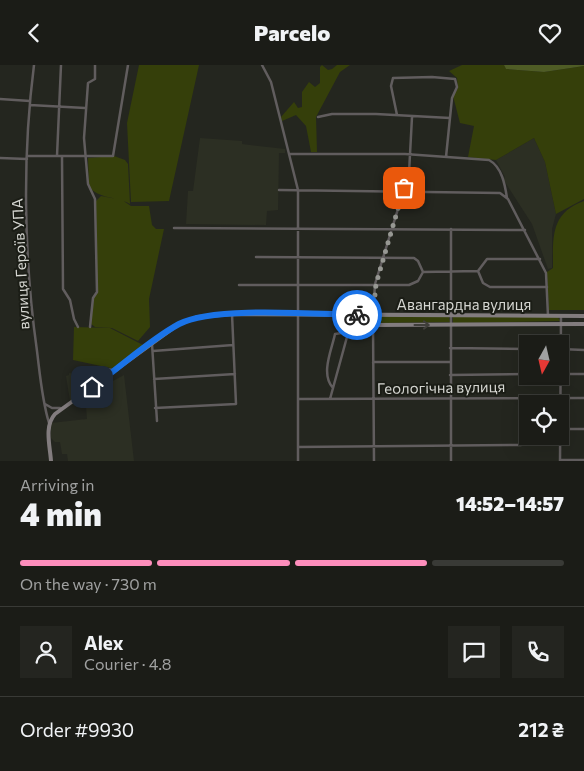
<!DOCTYPE html>
<html lang="en">
<head>
<meta charset="utf-8">
<style>
	body { margin:0; font-family:Commissioner,sans-serif; background:#242520; color:#f1f3f6; height:100vh; display:flex; flex-direction:column; font-size:19px; white-space:nowrap }
	* { box-sizing:border-box; margin:0 }
	p { font-size:16px; color:#a0a1a1 }
	.icon { flex:none; width:28px; height:28px; fill:none; stroke:currentColor; stroke-width:2; stroke-linecap:round; stroke-linejoin:round }
	.map { position:relative; height:396px; overflow:hidden }
	.drawer { display:flex; flex-direction:column; background:#1b1c17; flex:1 }
	.drawer>* { flex:none }
	.needle { width:32px; rotate:188deg }
	.controls { position:absolute; left:519px; top:270px; display:grid; gap:10px }
	.controls a { display:grid; place-items:center; width:50px; height:50px; border-radius:0px; background:#1b1c17; box-shadow:0 5px 20px #0002,0 0 0 1px #393a36; font-size:25px }
	.pin { position:absolute; display:grid; place-items:center; width:42px; height:42px; color:#fff; margin:-21px; border-radius:10px; box-shadow:0 2px 8px #0006 }
	.courier { position:absolute; display:grid; place-items:center; width:50px; height:50px; margin:-25px; border:4px solid #1a73e8; border-radius:50%; background:#fff; color:#222; box-shadow:0 1px 6px #0007 }
	.head em { font-style:normal; font-weight:800 }
	.head div { display:flex; flex-direction:column-reverse }
	.head { display:flex; align-items:center; justify-content:space-between; height:85px; padding:0 20px }
	h1 { font-size:32px; font-weight:800; line-height:38px }
	.bar { display:grid; grid-template-columns:repeat(4,1fr); gap:8px 5px; align-content:center; height:60px; padding:0 20px }
	.bar i { height:6px; border-radius:4px; background:#393a36 }
	.bar .on { background:#fe8ebc }
	.bar p { grid-column:span 4 }
	.line { display:flex; align-items:center; gap:12px; padding:0 20px; border-top:1px solid #393a36 }
	.line div { flex:1 }
	.round { display:grid; place-items:center; flex:none; width:52px; height:52px; border-radius:0px; background:#242520 }
	header { display:flex; justify-content:space-between; align-items:center; height:65px; padding:0 20px; background:#1b1c17; font-size:22px; font-weight:800 }
	.map>svg:first-child { display:block }
	.built { fill:#2c2f23 }
	.green { fill:#353f0a }
	.water { fill:#4f5c25 }
	.lines { fill:none; stroke-linecap:round; stroke-linejoin:round }
	.street { stroke:#615d5e; stroke-width:2.5 }
	.secondary { stroke:#827c7e; stroke-width:4 }
	.oneway { stroke:#3f3e3a }
	.done { stroke:#979893; stroke-width:5; stroke-dasharray:0 9 }
	.route { stroke:#1a73e8; stroke-width:6 }
	.labels { text-anchor:middle; dominant-baseline:central; stroke-width:4; stroke-linejoin:round; paint-order:stroke }
	.street-label { font-size:15px; fill:#d5d6d1; stroke:#1b1d16 }
</style>
</head>
<body>
<header><svg class="icon" aria-label="back" viewBox="0 0 24 24"><path d="M15 5l-7 7 7 7"/></svg>Parcelo<svg class="icon" aria-label="heart" viewBox="0 0 24 24"><path d="M12 20l-8-8c-3-5 5-10 8-4 3-6 11-1 8 4z"/></svg></header>
<div class="map">
<svg width="584" height="396" viewBox="0 0 584 396">
	<rect width="100%" height="100%" fill="#24261f"/>
	<path class="built" d="M200,73l42,3v3l43,5v4h-6l-1,57 -11,1 -1,14 -80,-1 2,-33h5z
		M534,73l11,24 11,52 -4,15v39l-4,1 -16,-45 -29,-45 2,-2 -9,-17z
		M69,308l7,1 5,12 -2,1 2,7 -11,7 -4,-25 3,-1z
		M124,310l10,86h-66l-1,-7h-5l-2,-12h-5l-4,-4v-15l36,-4 -2,-23z"/>
	<path class="green" d="M139,0h60l-30,136 -38,1 -4,-79z
		M322,0l6,5 4,-1 5,-4h13l-10,7 -24,45 1,35h-6l-5,-26 -10,-11 -14,6 -1,-4 13,-15 4,6 4,-1v-15l7,-10 6,5 5,-4v-16z
		M462,0h42l2,4 38,3 40,-6v133l-28,15 -11,-52 -11,-24 -38,22 -28,-3 6,-31 -14,-3 -7,-27 5,-8 -1,-10 -8,-7z
		M114,91l11,4 3,4 2,40c-13,-8 -33,-5 -41,-18l-1,-28z
		M101,131l21,4 9,6h18l3,19 4,4h8l-15,70 1,28 -12,14 -26,-13 -17,-1 -4,-3 3,-27 3,-4 -1,-92z
		M584,136v109h-35l-2,-38 6,-4c0,-30 -3,-55 31,-67z
		M379,251l70,1 1,5 -71,1 -2,-5z
		M453,251l105,1 2,4 -107,2z
		M74,262l36,1 35,18 -30,23 -42,-9z"/>
	<path class="water" d="M504,0h80v1l-40,6 -38,-3z"/>
	<g class="lines">
		<path class="street" d="M34,0c-12,93 -10,194 3,286 3,24 5,49 12,72
			M262,0l9,17 27,108v271
			M0,34l30,2
			M30,40l55,3
			M397,50l-6,-29 2,-8 39,-1 23,2 2,8 -5,11 -6,59
			M318,52l14,-3h44l74,4
			M289,89h116l84,6c13,7 16,25 18,38
			M27,91h86l15,-91
			M57,91l4,-91
			M62,92l1,132 7,11 4,19 4,8
			M0,93l27,1
			M279,125l221,3 8,6 38,74 2,43
			M174,163l351,2
			M256,192l158,1 4,3 5,11
			M478,206l5,12 7,4h57
			M478,206l9,-12h53
			M423,207l55,-1
			M239,220h170l9,-4 5,-9
			M373,250l2,-31 34,-111 3,-56
			M373,260l1,136
			M90,262l3,-29 4,-6 -2,-93 -7,-15 -4,-46 4,-55 7,-4v-14
			M152,279l5,77
			M450,283l78,1
			M560,284l24,1
			M153,286l80,-6
			M373,297h77
			M97,303l17,2
			M561,309h23
			M450,310l78,-1
			M154,314l81,-5
			M333,323c-13,-14 -1,-39 2,-54l13,-2
			M298,334l286,-1
			M330,334l23,-84
			M45,339l7,4h8
			M155,343l81,-4 -4,-90
			M561,364h23
			M298,382l223,-2
			M560,395h24
			M451,396v-232
			M560,396l1,-145"/>
		<path class="secondary" d="M373,250v10l211,-1
			M51,396c-1,-15 -7,-35 4,-47l124,-90 19,-7 34,-3 352,2"/>
	</g>
	<defs><path id="oneway-shaft" d="M-6 0H5M1.5-3L5.5 0L1.5 3" fill="none" stroke-width="1.6" stroke-linecap="round" stroke-linejoin="round" transform="scale(1.25)"/></defs>
	<use class="oneway" href="#oneway-shaft" transform="translate(422 260)"/>
	<g class="lines">
		<path class="done" d="M357,250h16l3,-31 28,-96"/>
		<path class="route" d="M92,322c29,-20 56,-46 87,-63 33,-18 136,-10 178,-9"/>
	</g>
	<g class="labels">
		<g class="street-label">
			<text transform="translate(20 199) rotate(-93)">вулиця Героїв УПА</text>
			<text x="464" y="239">Авангардна вулиця</text>
			<text transform="translate(441 322) rotate(-1)">Геологічна вулиця</text>
		</g>
	</g>
</svg>
<div class="controls">
<a><svg class="needle" viewBox="-14 -14 28 28"><path d="M0-13l5 13h-10z" fill="#e53935"/><path d="M0 13l5-13h-10z" fill="#a0a1a1"/></svg></a>
<a><svg class="icon" aria-label="locate" viewBox="0 0 24 24"><circle cx="12" cy="12" r="6"/><path d="M12 2v4M12 18v4M2 12h4M18 12h4"/></svg></a>
</div>
<div class="pin" style="left:404px;top:123px;background:#ea580c"><svg class="icon" aria-label="bag" viewBox="0 0 24 24"><path d="M5 8h14l-1 12H6zM9 8a3 3 0 0 1 6 0"/></svg></div>
<div class="pin" style="left:92px;top:322px;background:#1f2937"><svg class="icon" aria-label="home" viewBox="0 0 24 24"><path d="M3 11l9-7 9 7M6 9v11h12V9"/></svg></div>
<div class="courier" style="left:357px;top:250px"><svg class="icon" aria-label="bike" viewBox="0 0 24 24"><circle cx="6" cy="16" r="4"/><circle cx="18" cy="16" r="4"/><path d="M6 16l4-8h5l3 8M10 8l3 8H6M13 5h3"/></svg></div>
</div>
<section class="drawer">
<div class="head"><div><h1>4 min</h1><p>Arriving in</p></div><em>14:52–14:57</em></div>
<div class="bar"><i class="on"></i><i class="on"></i><i class="on"></i><i></i><p>On the way · 730 m</p></div>
<div class="line" style="height:90px"><a class="round"><svg class="icon" aria-label="person" viewBox="0 0 24 24"><circle cx="12" cy="8" r="4"/><path d="M4 21q1-7 8-7t8 7"/></svg></a><div><b>Alex</b><p>Courier · 4.8</p></div><a class="round"><svg class="icon" aria-label="chat" viewBox="0 0 24 24"><path d="M4 5h16v11H9l-5 4z"/></svg></a><a class="round"><svg class="icon" aria-label="phone" viewBox="0 0 24 24"><path d="M5 4h4l2 5-3 2q2 4 5 5l2-3 5 2v4C11 20 4 13 5 4z"/></svg></a></div>
<div class="line" style="height:65px"><div>Order #9930</div><b>212 ₴</b></div>
</section>
</body>
</html>
